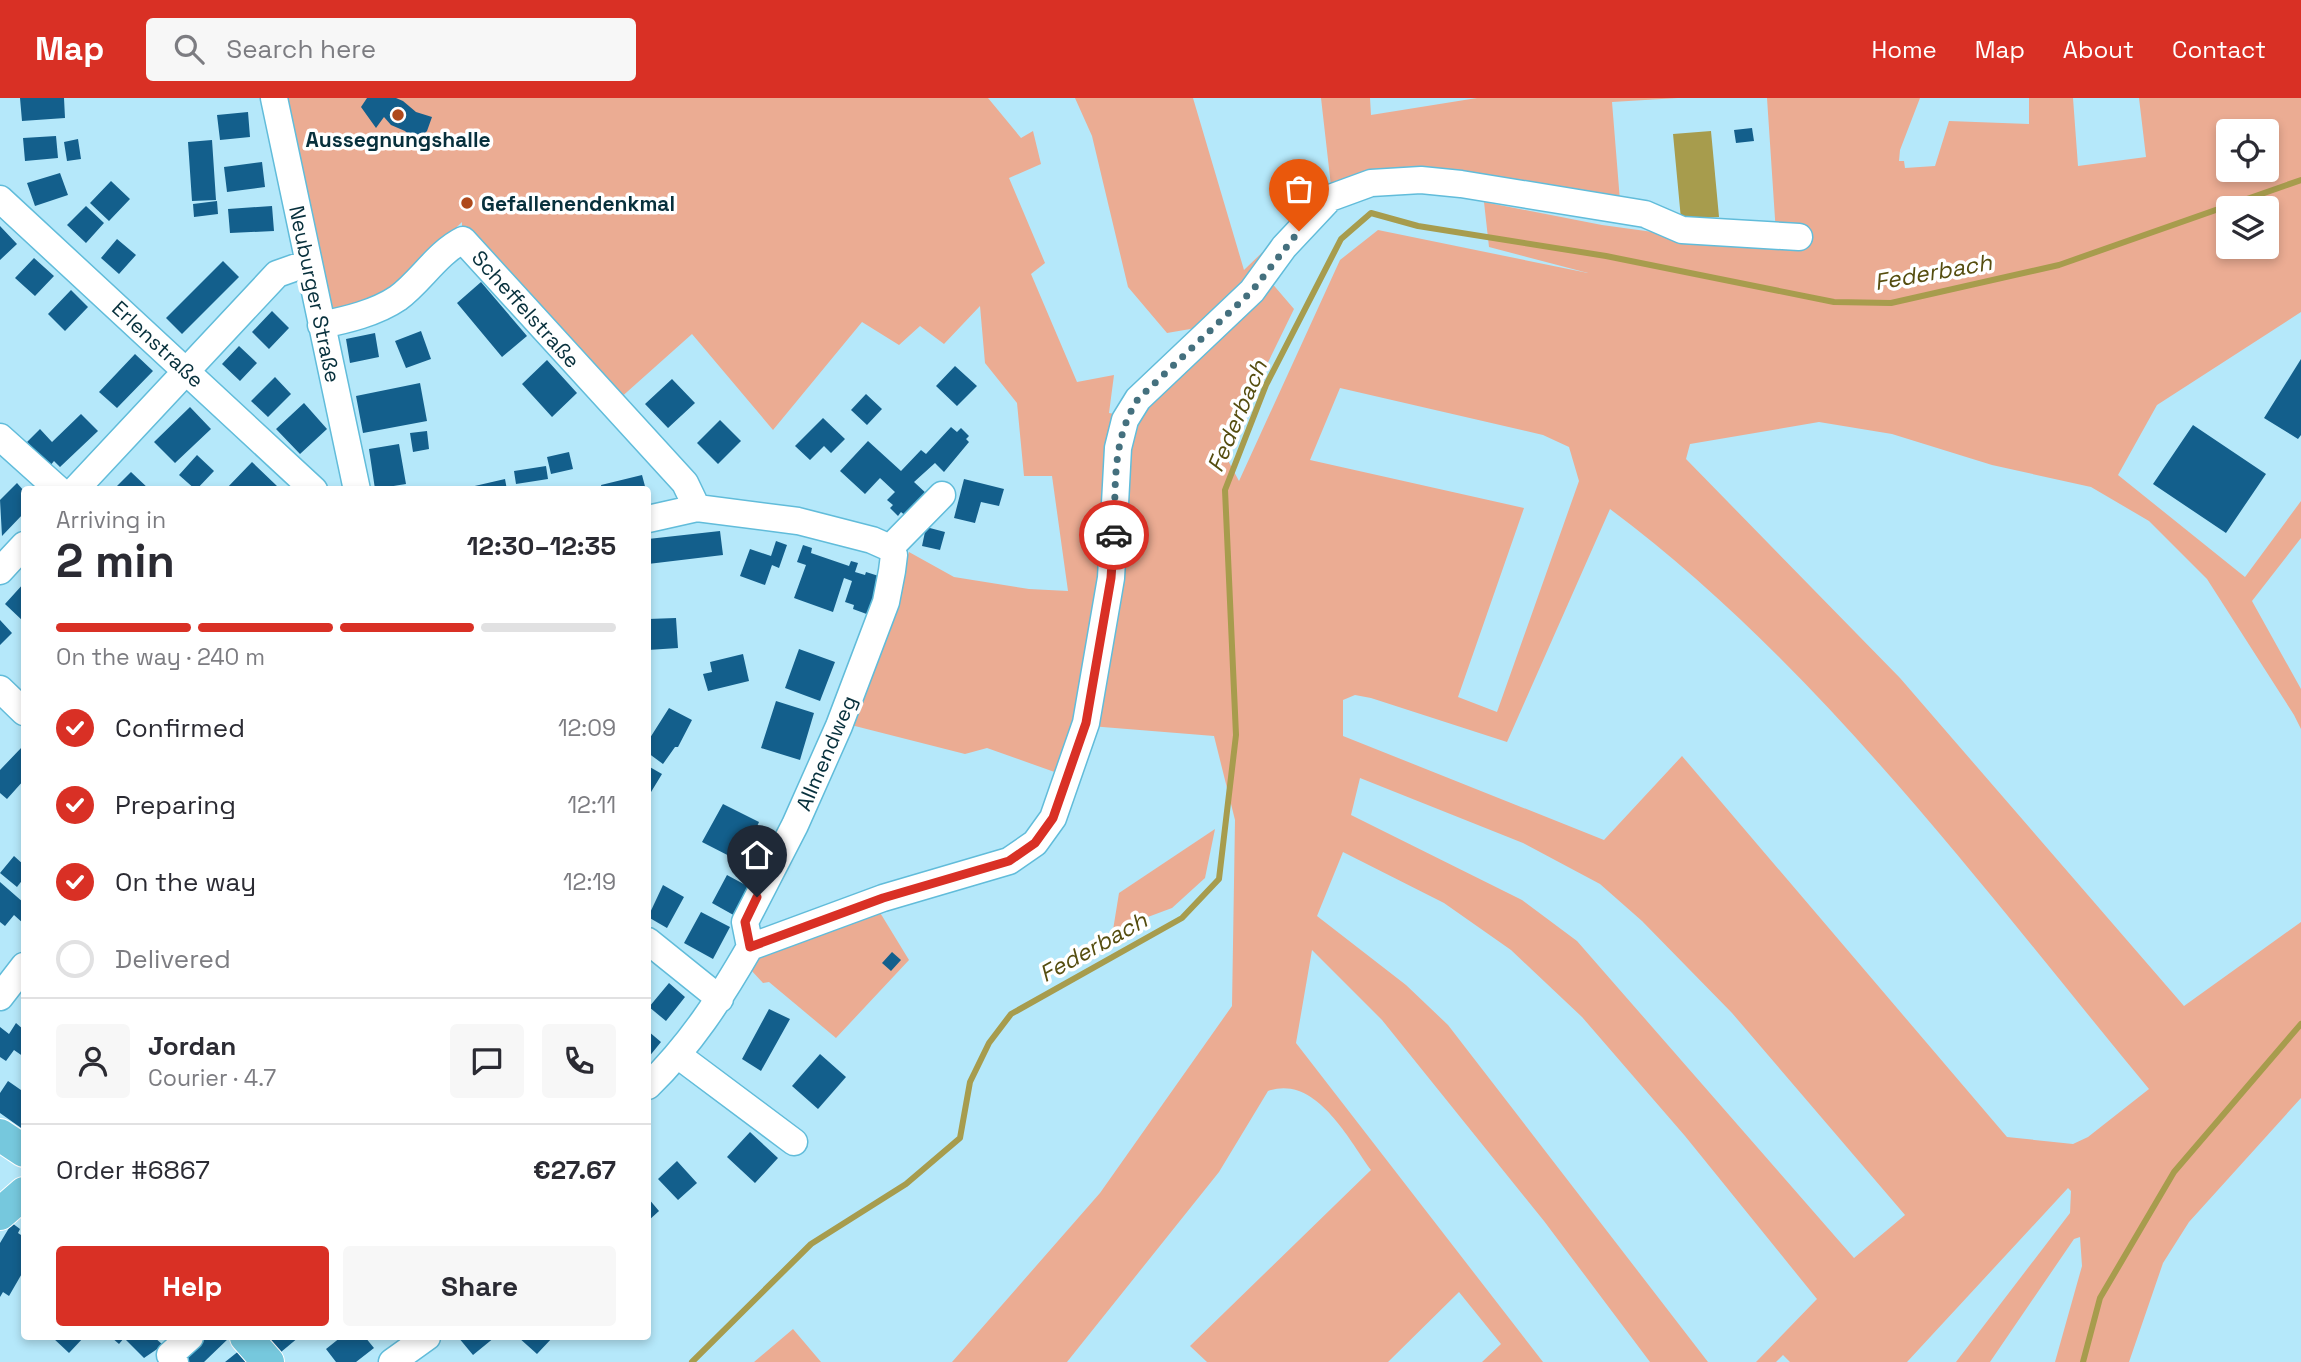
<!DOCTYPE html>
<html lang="en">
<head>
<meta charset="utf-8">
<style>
	body { margin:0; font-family:"Space Grotesk",sans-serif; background:#f7f7f7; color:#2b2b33; height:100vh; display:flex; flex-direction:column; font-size:26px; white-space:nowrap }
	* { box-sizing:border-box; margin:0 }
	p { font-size:23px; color:#7c7c81 }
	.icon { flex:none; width:38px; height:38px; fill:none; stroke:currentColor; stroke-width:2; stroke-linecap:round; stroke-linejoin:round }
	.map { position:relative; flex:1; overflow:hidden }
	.panel { position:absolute; left:21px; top:388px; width:630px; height:854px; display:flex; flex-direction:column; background:#fff; border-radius:7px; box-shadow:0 4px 10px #0003 }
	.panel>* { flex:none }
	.buttons { position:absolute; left:2216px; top:21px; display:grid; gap:14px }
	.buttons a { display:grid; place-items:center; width:63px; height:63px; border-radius:7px; background:#fff; box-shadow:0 4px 10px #0003; font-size:35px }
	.pin { position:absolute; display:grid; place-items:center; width:60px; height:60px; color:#fff; margin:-72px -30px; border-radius:50% 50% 50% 0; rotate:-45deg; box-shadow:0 0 7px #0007 }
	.pin .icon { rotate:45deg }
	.courier { position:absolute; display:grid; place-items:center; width:70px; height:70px; margin:-35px; border:5px solid #d93025; border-radius:50%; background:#fff; color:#222; box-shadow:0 2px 9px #0007 }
	.head em { font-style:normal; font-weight:800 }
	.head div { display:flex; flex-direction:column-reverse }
	.head { display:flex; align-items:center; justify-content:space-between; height:119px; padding:0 35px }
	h1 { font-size:46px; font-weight:800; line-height:52px }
	.bar { display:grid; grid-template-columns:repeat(4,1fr); gap:10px 7px; align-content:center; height:84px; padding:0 35px }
	.bar i { height:9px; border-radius:5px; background:#e1e1e2 }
	.bar .current { background:#d93025 }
	.bar p { grid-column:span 4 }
	.line { display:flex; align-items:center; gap:18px; padding:0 35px; border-top:2px solid #e1e1e2 }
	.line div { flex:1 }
	.round { display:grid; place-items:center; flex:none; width:74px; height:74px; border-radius:7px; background:#f7f7f7 }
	ol { padding:0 35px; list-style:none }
	li { display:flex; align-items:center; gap:21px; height:77px }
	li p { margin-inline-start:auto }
	li .icon { padding:7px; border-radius:50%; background:#d93025; color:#fff; stroke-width:4 }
	li:last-child { color:#7c7c81 }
	li i { width:38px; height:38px; border:4px solid #e1e1e2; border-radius:50% }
	.cta { display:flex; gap:14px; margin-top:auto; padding:14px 35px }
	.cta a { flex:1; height:80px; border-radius:7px; background:#d93025; color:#fff; font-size:28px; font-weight:800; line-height:80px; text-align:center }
	.cta a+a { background:#f7f7f7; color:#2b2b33 }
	header { display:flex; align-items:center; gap:42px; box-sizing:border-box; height:98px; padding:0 35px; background:#d93025; color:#fff }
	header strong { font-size:33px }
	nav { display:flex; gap:38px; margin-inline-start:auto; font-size:24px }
	.search { width:490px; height:63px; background:#f7f7f7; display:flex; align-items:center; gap:18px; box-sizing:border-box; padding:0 24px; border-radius:7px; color:#7c7c81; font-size:26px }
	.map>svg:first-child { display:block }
	.green { fill:#ebac93; fill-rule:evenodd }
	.water { fill:#a79c4d }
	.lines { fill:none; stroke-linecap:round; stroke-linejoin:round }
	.stream { stroke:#a79c4d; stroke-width:6 }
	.building { fill:#135f8c }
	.minor-casing { stroke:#61bcda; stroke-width:29 }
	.major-casing { stroke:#fff; stroke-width:34 }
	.minor { stroke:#fff; stroke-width:26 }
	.major { stroke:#76c8dd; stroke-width:32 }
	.done { stroke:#44707e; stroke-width:7; stroke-dasharray:0 12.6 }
	.route { stroke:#d93025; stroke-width:9 }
	.poi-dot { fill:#ae491c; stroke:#fff; stroke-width:2.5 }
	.labels { text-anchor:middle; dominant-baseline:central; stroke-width:7; stroke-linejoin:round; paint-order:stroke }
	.poi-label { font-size:21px; font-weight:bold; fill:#07303c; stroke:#fff }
	.street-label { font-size:21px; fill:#07303c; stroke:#fff }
	.water-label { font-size:23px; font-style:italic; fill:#554d0f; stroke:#fff }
</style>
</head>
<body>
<header>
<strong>Map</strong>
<div class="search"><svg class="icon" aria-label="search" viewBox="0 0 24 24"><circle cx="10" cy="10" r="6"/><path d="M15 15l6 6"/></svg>Search here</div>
<nav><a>Home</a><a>Map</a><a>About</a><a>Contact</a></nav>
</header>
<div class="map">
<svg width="2301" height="1264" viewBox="0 0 2301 1264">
	<rect width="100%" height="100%" fill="#b5e8fa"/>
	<path class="green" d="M286,0h702l33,40 12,-7 8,33 -32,14 36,85 -14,11 46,108 37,-7 -5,38 11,2 -14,154 -43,206 -76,-27 -22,6 -118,-30 62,-172 45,25 75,12 39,2 -16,-115h-28l-7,-73 -32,-40 -5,-57 -36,38 -24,-18 -21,19 -37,-23 -89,108 -81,-96 -74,66 -156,-172v-6l-68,66 -27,18 -41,10z
		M1075,0h118l51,172 87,-84 -10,-88h49l1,17 106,-17h201l-66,4 8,99 -247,-26 -171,152 -35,6 -39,-46 -36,-151z
		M1767,0h153l-20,52 -1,11h5l1,7 30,-2 14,-45 80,3v-26h44l5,68 68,-9 -7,-59h162v214l-144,93 -39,70 127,102 56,-76v37l-49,63 49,88v40l-7,-14 -87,-136 -58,-58 -58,-34 -99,-22 -100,-31 -73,-12 -129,22 -4,15 214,219 284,328 117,-84v176l-112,124 -26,41 -34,99h-74l27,-96 -2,-29 -6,2 -84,123h-34l114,-149 1,-22 -3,-3 -161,174h-117l-7,-7 -7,7h-20l61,-63 -132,-163 -103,-119 -71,-67 -67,-47 -101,-51 -26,64 89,69 42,40 260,337h-58l-106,-141 -162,-201 -70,-70 -16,93 247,319h-61l19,-18 -42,-52 -71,70h-181l-17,-16 181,-176c-23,-32 -56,-96 -103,-79l-49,81 -152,190h-115l148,-169 132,-187 3,-186 -21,-84 -124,-10 40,-304 140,-141 24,28 -70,144 15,28 101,-221 38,-30 210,43 -99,-26 -5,-45 118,23 175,24zM2228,33h38v39h-38zM2228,110h38v39h-38zM1340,290l203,47 26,12 10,34 -82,231 -39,-15 66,-189 -214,-48zM1610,411c208,155 374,381 539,580l-61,48 -15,7 -66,-7 -325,-381 -78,84 -261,-104v-36l12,-5 16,3 136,44zM1360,680l163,65 77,41 42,37 90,92 173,202 -51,43 -277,-317 -55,-41 -171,-85z
		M1215,731l-10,49 -33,30 -59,22 6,-37z
		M876,808l33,54 -73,78 -67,-56 -6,1 -13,-14 3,-13z
		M793,1231l28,33h-67z"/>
	<path class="water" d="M1711,33l8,86 -38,2 -8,-85z"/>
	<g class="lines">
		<path class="stream" d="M692,1264l119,-118 95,-60 54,-46 10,-56 19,-39 22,-29 171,-96 37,-39 17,-144 -11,-245 41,-105 75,-146 30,-26 47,13 188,30 228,46 57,1 168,-38 242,-85
			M2083,1264l17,-64 74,-126 127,-148"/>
	</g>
	<path class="building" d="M20,0h44l1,20 -43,3z
		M367,0h29l7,3 13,11 16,5 -5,14 -11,11 -11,-11 -14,-6 -7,-8 -8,11 -15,-21z
		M248,14l2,25 -30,3 -3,-25z
		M1752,30l2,13 -18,2 -2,-13z
		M56,38l2,22 -33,3 -2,-23z
		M78,41l3,20 -14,2 -3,-19z
		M212,42l4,60 -24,1 -4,-59z
		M262,64l3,25 -38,5 -3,-25z
		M60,75l8,22 -33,11 -8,-23z
		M111,83l19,18 -21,22 -19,-18z
		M217,103l1,13 -24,3 -1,-13z
		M86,108l18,17 -18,20 -19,-18z
		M272,108l2,25 -44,2 -2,-24z
		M0,128l17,18 -17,16z
		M117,141l19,16 -17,19 -18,-16z
		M34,160l20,18 -19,20 -20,-18z
		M223,163l16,16 -57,57 -16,-16z
		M481,184l46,54 -25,21 -45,-54z
		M71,192l17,17 -23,24 -17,-17z
		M272,213l17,17 -20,21 -17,-17z
		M421,233l10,28 -25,9 -11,-27z
		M375,235l4,24 -29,6 -4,-24z
		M239,248l18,17 -17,18 -18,-17z
		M135,256l18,17 -36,37 -18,-16z
		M2301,261v76l-3,4 -34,-21z
		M547,262l30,33 -25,24 -30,-33z
		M955,268l22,20 -20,20 -21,-20z
		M275,279l16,17 -23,23 -17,-16z
		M672,281l23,24 -27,25 -23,-24z
		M420,285l7,38 -64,12 -7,-37z
		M866,296l16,15 -15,16 -16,-15z
		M304,305l23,26 -27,25 -24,-25z
		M190,309l21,22 -36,34 -21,-21z
		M81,316l17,17 -38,36 -6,-6 -4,5 -23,-24 13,-13 12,13z
		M823,320l22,21 -14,14 -7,-7 -14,14 -15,-14z
		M720,322l21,21 -23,23 -21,-21z
		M2193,327l73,49 -40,59 -73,-49z
		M951,329l6,5 4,-4 8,8 -3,3 3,3 -25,30 -9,-9 -21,19 14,13 -21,22 -6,-5 -3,4 -8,-8 3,-3 -6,-5 8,-8 -15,-14 -15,16 -25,-23 28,-30 33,30 20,-21 5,4z
		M427,333l2,18 -16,3 -3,-19z
		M399,346l7,40 -31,5 -6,-40z
		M569,354l4,17 -22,5 -4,-17z
		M197,357l17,16 -18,19 -17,-15z
		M252,364l25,24 -4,4h-48z
		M546,368l2,13 -32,5 -2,-13z
		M131,374l19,18h-37z
		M642,377l4,15h-44l-1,-5z
		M505,381l2,11h-40l-1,-2z
		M964,381l40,10 -5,17 -18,-4 -6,21 -21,-5z
		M17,385l7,8v22l-22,23 -2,-36z
		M926,429l19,5 -5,18 -18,-4z
		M720,433l3,24 -75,9v-25z
		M776,443l11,4 -8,23 -7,-3 -7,20 -25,-9 10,-27 21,7z
		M803,447l9,3 -1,5 38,13 2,-5 7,2 -3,9 10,3 1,-3 19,6 -13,38 -19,-7 1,-4 -9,-3 7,-21 -8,-3 -11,34 -39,-14 12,-33 -9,-3z
		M24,485v39l-19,-18z
		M676,520l2,30 -30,2v-31z
		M0,522l12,13 -12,12z
		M799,551l36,13 -15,39 -35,-13z
		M743,556l6,27 -41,10 -5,-17 9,-2 -2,-10z
		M776,603l38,12 -14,47 -39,-12z
		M669,610l23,12 -14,27h-3l-12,17 -15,-11v-12z
		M22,649l2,33 -17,19 -7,-6v-23z
		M648,668l14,8 -14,23z
		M723,706l36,18 -18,40 -39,-20z
		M14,758l10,9v13l-7,9 -17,-14z
		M727,777l26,14 -16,28 -25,-14z
		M0,784l24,21v21l-10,-9 -9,11 -5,-4z
		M663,787l21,12 -17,31 -19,-11z
		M701,814l29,15 -17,32 -29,-16z
		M892,854l9,8 -10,11 -9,-8z
		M669,885l16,14 -19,24 -17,-14z
		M769,911l21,10 -29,52 -19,-12z
		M16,925l8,7v27l-10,-7 -8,11 -6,-4v-30l9,7z
		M648,933l13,11 -13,16z
		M820,956l26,23 -28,32 -26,-23z
		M8,983l13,9 3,-4v44l-24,-17v-20z
		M750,1034l28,26 -23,25 -28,-26z
		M677,1063l20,22 -19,17 -20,-21z
		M648,1100l11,13 -11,10z
		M12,1125l8,6 -2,4 6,4v33l-15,26 -6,-4 -3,5v-54z
		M52,1239h32l-15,16z
		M111,1239h43l9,8 -19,13 -20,-20 -5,6z
		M202,1239h28l-26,25h-20l-2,-4z
		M264,1239h35l-24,20z
		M341,1239h24l9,11 -18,14h-20l-10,-13z
		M458,1239h37l-22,18z
		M518,1239h35l-16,17z
		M240,1252l9,12h-24z"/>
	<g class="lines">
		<defs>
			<path id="minor" d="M274,0l83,392
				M0,101l314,291
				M321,227c25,-5 55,-12 77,-27 23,-17 39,-45 65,-58l222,243 12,25
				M0,339l59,53
				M75,392l202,-216 31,-11
				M648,421l49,-11 101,13 74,19 18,8
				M890,450l52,-53
				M0,473l24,-26
				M0,591l24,23
				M648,843l72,58
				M750,849l133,-49 126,-37 26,-18 18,-25 33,-95 25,-145 7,-130 7,-28 13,-21 114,-108 32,-44 46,-49 41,-15 50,-3 40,4 184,30 37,16 117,7
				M0,899l24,-31
				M679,958l115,86
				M648,988c43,-42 72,-87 102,-139l-5,-25 50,-97 44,-99 47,-124 6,-31 2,-16 -4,-7
				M175,1264l-5,-7 20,-18
				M392,1264l35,-25"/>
			<path id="major" d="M0,1037l24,16
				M0,1116l24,-21
				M246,1239l22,25"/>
		</defs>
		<use href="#minor" class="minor-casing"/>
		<use href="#major" class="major-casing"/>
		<use href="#minor" class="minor"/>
		<use href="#major" class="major"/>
	</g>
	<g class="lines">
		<path class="done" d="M1114,437c2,-48 -3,-94 24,-136l114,-108 47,-60"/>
		<path class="route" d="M757,799l-12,25 5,25 133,-49 126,-37 26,-18 18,-25 33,-95 25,-145 3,-43"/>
	</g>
	<g class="poi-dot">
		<circle cx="398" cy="17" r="7"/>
		<circle cx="467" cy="105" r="7"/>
	</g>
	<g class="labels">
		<g class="poi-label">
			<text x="398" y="41">Aussegnungshalle</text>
			<text x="481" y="105" text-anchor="start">Gefallenendenkmal</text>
		</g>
		<g class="street-label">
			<text transform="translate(315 196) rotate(78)">Neuburger Straße</text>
			<text transform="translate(526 211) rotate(48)">Scheffelstraße</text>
			<text transform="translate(158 246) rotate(43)">Erlenstraße</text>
			<text transform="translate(826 655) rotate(-67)">Allmendweg</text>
		</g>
		<g class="water-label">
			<text transform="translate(1933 174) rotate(-10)">Federbach</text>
			<text transform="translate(1237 318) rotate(-67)">Federbach</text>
			<text transform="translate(1093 849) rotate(-29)">Federbach</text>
		</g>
	</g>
</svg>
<div class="buttons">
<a><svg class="icon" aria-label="locate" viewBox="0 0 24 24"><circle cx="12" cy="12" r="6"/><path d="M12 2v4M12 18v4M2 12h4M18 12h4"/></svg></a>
<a><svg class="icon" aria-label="layers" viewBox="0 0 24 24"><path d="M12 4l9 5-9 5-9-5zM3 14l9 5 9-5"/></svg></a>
</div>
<div class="pin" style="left:1299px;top:133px;background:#ea580c"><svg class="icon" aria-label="bag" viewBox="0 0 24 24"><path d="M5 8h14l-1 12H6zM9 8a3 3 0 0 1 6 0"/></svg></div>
<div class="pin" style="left:757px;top:799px;background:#1f2937"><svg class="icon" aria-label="home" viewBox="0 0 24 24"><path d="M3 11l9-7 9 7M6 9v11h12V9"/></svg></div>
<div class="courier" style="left:1114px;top:437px"><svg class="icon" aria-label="car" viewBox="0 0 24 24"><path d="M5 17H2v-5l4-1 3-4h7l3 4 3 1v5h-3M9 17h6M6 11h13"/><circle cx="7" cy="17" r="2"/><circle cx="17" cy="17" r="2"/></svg></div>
<section class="panel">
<div class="head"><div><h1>2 min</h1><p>Arriving in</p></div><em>12:30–12:35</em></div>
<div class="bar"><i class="current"></i><i class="current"></i><i class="current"></i><i></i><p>On the way · 240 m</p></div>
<ol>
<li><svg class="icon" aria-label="check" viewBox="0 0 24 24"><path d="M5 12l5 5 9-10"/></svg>Confirmed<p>12:09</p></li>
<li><svg class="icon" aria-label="check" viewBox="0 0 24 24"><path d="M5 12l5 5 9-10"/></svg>Preparing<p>12:11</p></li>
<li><svg class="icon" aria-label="check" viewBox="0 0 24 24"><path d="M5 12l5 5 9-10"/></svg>On the way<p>12:19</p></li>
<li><i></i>Delivered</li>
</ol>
<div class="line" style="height:126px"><a class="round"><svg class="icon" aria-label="person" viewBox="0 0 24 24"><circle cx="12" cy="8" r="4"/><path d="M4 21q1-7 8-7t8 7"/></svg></a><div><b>Jordan</b><p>Courier · 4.7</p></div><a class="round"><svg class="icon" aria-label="chat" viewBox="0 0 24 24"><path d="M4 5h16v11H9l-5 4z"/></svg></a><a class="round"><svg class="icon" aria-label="phone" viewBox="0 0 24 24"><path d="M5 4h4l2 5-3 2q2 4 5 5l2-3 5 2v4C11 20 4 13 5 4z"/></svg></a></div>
<div class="line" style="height:91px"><div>Order #6867</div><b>€27.67</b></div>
<div class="cta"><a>Help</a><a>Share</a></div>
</section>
</div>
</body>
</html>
